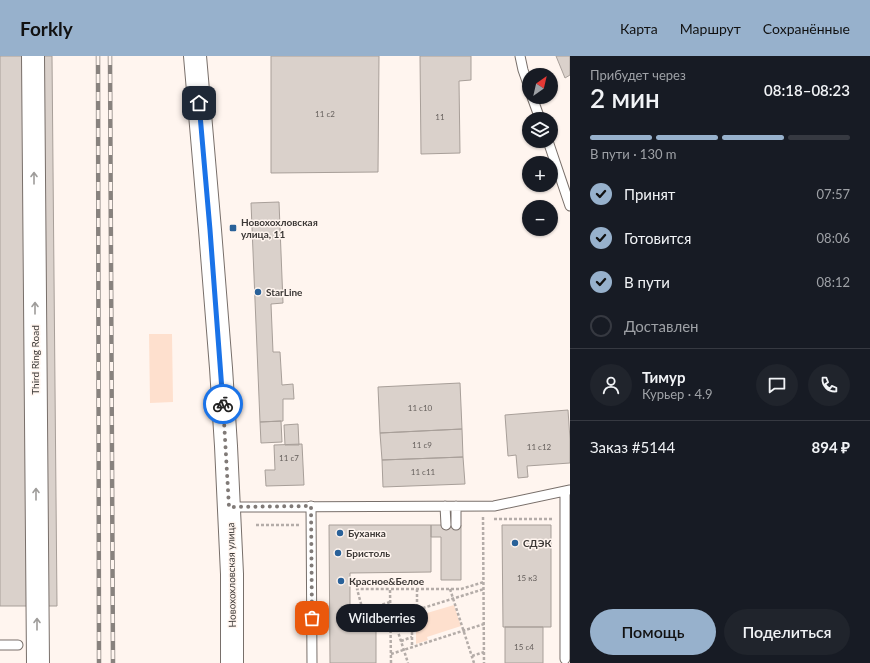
<!DOCTYPE html>
<html lang="ru">
<head>
<meta charset="utf-8">
<style>
	body { margin:0; font-family:Lato,sans-serif; background:#20242c; color:#f1f3f6; height:100vh; display:flex; flex-direction:column; font-size:15px; white-space:nowrap }
	* { box-sizing:border-box; margin:0 }
	p { font-size:13px; color:#9ea1a6 }
	.icon { flex:none; width:22px; height:22px; fill:none; stroke:currentColor; stroke-width:2; stroke-linecap:round; stroke-linejoin:round }
	.map { position:relative; flex:1; overflow:hidden }
	.details { display:flex; flex-direction:column; background:#171b24; width:300px }
	.details>* { flex:none }
	.needle { width:26px; rotate:34deg }
	.buttons { position:absolute; left:522px; top:12px; display:grid; gap:8px }
	.buttons a { display:grid; place-items:center; width:36px; height:36px; border-radius:50%; background:#171b24; box-shadow:0 1px 3px #0004; font-size:20px }
	.pin { position:absolute; display:grid; place-items:center; width:34px; height:34px; color:#fff; margin:-17px; border-radius:8px; box-shadow:0 2px 6px #0006 }
	.courier { position:absolute; display:grid; place-items:center; width:40px; height:40px; margin:-20px; border:3px solid #1a73e8; border-radius:50%; background:#fff; color:#222; box-shadow:0 1px 5px #0007 }
	.bubble { position:absolute; height:28px; border-radius:14px; background:#171b24; box-shadow:0 1px 3px #0004; font-size:13px; font-weight:600; line-height:28px; text-align:center }
	.headline em { font-style:normal; font-weight:600 }
	.headline div { display:flex; flex-direction:column-reverse }
	.headline { display:flex; align-items:center; justify-content:space-between; height:68px; padding:0 20px }
	h1 { font-size:26px; font-weight:600; line-height:30px }
	.bar { display:grid; grid-template-columns:repeat(4,1fr); gap:6px 4px; align-content:center; height:48px; padding:0 20px }
	.bar i { height:5px; border-radius:3px; background:#363941 }
	.bar .current { background:#97b1cc }
	.bar p { grid-column:span 4 }
	.line { display:flex; align-items:center; gap:10px; padding:0 20px; border-top:1px solid #363941 }
	.line div { flex:1 }
	.round { display:grid; place-items:center; flex:none; width:42px; height:42px; border-radius:21px; background:#20242c }
	ol { padding:0 20px; list-style:none }
	li { display:flex; align-items:center; gap:12px; height:44px }
	li p { margin-inline-start:auto }
	li .icon { padding:4px; border-radius:50%; background:#97b1cc; color:#111; stroke-width:4 }
	li:last-child { color:#9ea1a6 }
	li i { width:22px; height:22px; border:2px solid #363941; border-radius:50% }
	.action { display:flex; gap:8px; margin-top:auto; padding:8px 20px }
	.action a { flex:1; height:46px; border-radius:24px; background:#97b1cc; color:#111; font-size:16px; font-weight:600; line-height:46px; text-align:center }
	.action a+a { background:#20242c; color:#f1f3f6 }
	header { display:flex; align-items:center; gap:24px; box-sizing:border-box; height:56px; padding:0 20px; background:#97b1cc; color:#111 }
	header strong { font-size:19px }
	nav { display:flex; gap:22px; margin-inline-start:auto; font-size:14px }
	main { display:flex; flex:1; min-height:0 }
	.map>svg:first-child { display:block }
	.green { fill:#fee0ce }
	.building { fill:#dad1cb; stroke:#a89f99 }
	.lines { fill:none; stroke-linecap:round; stroke-linejoin:round }
	.lane-casing { stroke:#786f6a; stroke-width:11 }
	.secondary-casing { stroke:#786f6a; stroke-width:24 }
	.primary-casing { stroke:#786f6a; stroke-width:24 }
	.path { stroke:#b4aca8; stroke-width:2.5; stroke-dasharray:3 2; stroke-linecap:butt }
	.lane { stroke:#fff; stroke-width:9 }
	.secondary { stroke:#fff; stroke-width:22 }
	.primary { stroke:#fff; stroke-width:22 }
	.rail-casing { stroke:#88827e; stroke-width:4.5 }
	.rail { stroke:#fff5ef; stroke-width:3; stroke-dasharray:9; stroke-linecap:butt }
	.oneway { stroke:#9e9c9a }
	.done { stroke:#807a77; stroke-width:4; stroke-dasharray:0 7.2 }
	.route { stroke:#1a73e8; stroke-width:5 }
	.poi-dot { fill:#296199; stroke:#fff5ef; stroke-width:1.5 }
	.labels { text-anchor:middle; dominant-baseline:central; stroke-width:3; stroke-linejoin:round; paint-order:stroke }
	.number-label { font-size:8px; fill:#645e5b }
	.poi-label { font-size:10px; font-weight:bold; fill:#3c3836; stroke:#fff5ef; text-anchor:start }
	.street-label { font-size:10px; fill:#3c3836; stroke:#fff5ef }
</style>
</head>
<body>
<header>
<strong>Forkly</strong>
<nav><a>Карта</a><a>Маршрут</a><a>Сохранённые</a></nav>
</header>
<main>
<div class="map">
<svg width="570" height="607" viewBox="0 0 570 607">
	<rect width="100%" height="100%" fill="#fff5ef"/>
	<path class="green" d="M172,278l1,68 -23,1 -1,-69z
		M454,549l7,21 -34,11 1,3 -12,4v-30l9,-3 2,2z"/>
	<path class="building" d="M0,0h52l5,550h-57z
		M271,0h108l-1,116 -107,1z
		M420,0h51v24l-12,1 1,72 -39,1z
		M556,0h14v19l-5,3z
		M279,146l4,101 -12,1 2,48h7l2,33 11,-1 1,15h-11v22l-23,1 -9,-219z
		M460,327l2,46 -82,4 -2,-46z
		M568,354l2,29v24l-43,3 1,11 -10,1 -2,-23 -8,1 -3,-41z
		M281,365l1,21 -21,1 -1,-21z
		M298,368l1,21h-14l-1,-20z
		M462,373l1,28 -81,3 -2,-27z
		M302,388l2,41 -38,1 -1,-16h10l-1,-25z
		M463,401l2,27 -82,3 -1,-27z
		M329,469h102v47l-81,1v51h26v39h-46z
		M431,469h30v55h-20v-43h-10z
		M502,469h49v102h-48z
		M505,571h38v36h-38z"/>
	<g class="lines">
		<defs>
			<path id="lane" d="M520,0l3,14 6,17
				M532,41l8,22
				M548,85l22,65
				M565,435v168
				M311,450l1,157
				M445,450l1,19
				M456,450v19
				M229,451l265,-1 76,-16
				M0,589h18"/>
			<path id="secondary" d="M195,0l15,174 11,138 5,78 6,128v89"/>
			<path id="primary" d="M33,0l5,607"/>
		</defs>
		<use href="#lane" class="lane-casing"/>
		<use href="#secondary" class="secondary-casing"/>
		<use href="#primary" class="primary-casing"/>
		<path class="path" d="M483,461l1,146
			M494,463h59
			M256,469h44
			M417,533v21
			M450,533l24,74
			M390,546l-27,9 -6,-22h33
			M391,554l17,53
			M412,556v35
			M394,561l90,-28
			M397,571l15,-5
			M401,585l11,-4
			M391,598l93,-30
			M472,600l12,-4
			M391,607l-1,-74h71l23,-7"/>
		<use href="#lane" class="lane"/>
		<use href="#secondary" class="secondary"/>
		<use href="#primary" class="primary"/>
		<defs>
			<path id="rail" d="M98,0l1,607
				M110,0l3,607"/>
		</defs>
		<use href="#rail" class="rail-casing"/>
		<use href="#rail" class="rail"/>
	</g>
	<defs><path id="oneway-shaft" d="M-6 0H5M1.5-3L5.5 0L1.5 3" fill="none" stroke-width="1.6" stroke-linecap="round" stroke-linejoin="round"/></defs>
	<g class="oneway">
		<use href="#oneway-shaft" transform="translate(34 122) rotate(-90)"/>
		<use href="#oneway-shaft" transform="translate(35 252) rotate(-90)"/>
		<use href="#oneway-shaft" transform="translate(36 438) rotate(-90)"/>
		<use href="#oneway-shaft" transform="translate(37 568) rotate(-90)"/>
	</g>
	<g class="lines">
		<path class="done" d="M223,348l6,103 82,-1 1,112"/>
		<path class="route" d="M199,47l11,127 13,174"/>
	</g>
	<g class="poi-dot">
		<rect x="229" y="168" width="8" height="8" rx="2"/>
		<circle cx="258" cy="236" r="4"/>
		<circle cx="340" cy="477" r="4"/>
		<circle cx="515" cy="487" r="4"/>
		<circle cx="338" cy="497" r="4"/>
		<circle cx="341" cy="525" r="4"/>
	</g>
	<g class="labels">
		<g class="number-label">
			<text x="325" y="58">11 с2</text>
			<text x="440" y="61">11</text>
			<text x="420" y="352">11 с10</text>
			<text x="422" y="389">11 с9</text>
			<text x="539" y="391">11 с12</text>
			<text x="289" y="402">11 с7</text>
			<text x="423" y="416">11 с11</text>
			<text x="527" y="522">15 к3</text>
			<text x="524" y="591">15 с4</text>
		</g>
		<g class="poi-label">
			<text x="241" y="166">Новохохловская<tspan x="241" dy="12">улица, 11</tspan></text>
			<text x="266" y="236">StarLine</text>
			<text x="348" y="477">Буханка</text>
			<text x="523" y="487">СДЭК</text>
			<text x="346" y="497">Бристоль</text>
			<text x="349" y="525">Красное&amp;Белое</text>
		</g>
		<g class="street-label">
			<text transform="translate(35 304) rotate(-90)">Third Ring Road</text>
			<text transform="translate(231 519) rotate(-91)">Новохохловская улица</text>
		</g>
	</g>
</svg>
<div class="buttons">
<a><svg class="needle" viewBox="-14 -14 28 28"><path d="M0-13l5 13h-10z" fill="#e53935"/><path d="M0 13l5-13h-10z" fill="#9ea1a6"/></svg></a>
<a><svg class="icon" aria-label="layers" viewBox="0 0 24 24"><path d="M12 4l9 5-9 5-9-5zM3 14l9 5 9-5"/></svg></a>
<a>+</a>
<a>−</a>
</div>
<div class="pin" style="left:312px;top:562px;background:#ea580c"><svg class="icon" aria-label="bag" viewBox="0 0 24 24"><path d="M5 8h14l-1 12H6zM9 8a3 3 0 0 1 6 0"/></svg></div>
<div class="pin" style="left:199px;top:47px;background:#1f2937"><svg class="icon" aria-label="home" viewBox="0 0 24 24"><path d="M3 11l9-7 9 7M6 9v11h12V9"/></svg></div>
<div class="courier" style="left:223px;top:348px"><svg class="icon" aria-label="bike" viewBox="0 0 24 24"><circle cx="6" cy="16" r="4"/><circle cx="18" cy="16" r="4"/><path d="M6 16l4-8h5l3 8M10 8l3 8H6M13 5h3"/></svg></div>
<div class="bubble" style="left:336px;top:548px;width:92px">Wildberries</div>
</div>
<section class="details">
<div class="headline"><div><h1>2 мин</h1><p>Прибудет через</p></div><em>08:18–08:23</em></div>
<div class="bar"><i class="current"></i><i class="current"></i><i class="current"></i><i></i><p>В пути · 130 m</p></div>
<ol>
<li><svg class="icon" aria-label="check" viewBox="0 0 24 24"><path d="M5 12l5 5 9-10"/></svg>Принят<p>07:57</p></li>
<li><svg class="icon" aria-label="check" viewBox="0 0 24 24"><path d="M5 12l5 5 9-10"/></svg>Готовится<p>08:06</p></li>
<li><svg class="icon" aria-label="check" viewBox="0 0 24 24"><path d="M5 12l5 5 9-10"/></svg>В пути<p>08:12</p></li>
<li><i></i>Доставлен</li>
</ol>
<div class="line" style="height:72px"><a class="round"><svg class="icon" aria-label="person" viewBox="0 0 24 24"><circle cx="12" cy="8" r="4"/><path d="M4 21q1-7 8-7t8 7"/></svg></a><div><b>Тимур</b><p>Курьер · 4.9</p></div><a class="round"><svg class="icon" aria-label="chat" viewBox="0 0 24 24"><path d="M4 5h16v11H9l-5 4z"/></svg></a><a class="round"><svg class="icon" aria-label="phone" viewBox="0 0 24 24"><path d="M5 4h4l2 5-3 2q2 4 5 5l2-3 5 2v4C11 20 4 13 5 4z"/></svg></a></div>
<div class="line" style="height:52px"><div>Заказ #5144</div><b>894 ₽</b></div>
<div class="action"><a>Помощь</a><a>Поделиться</a></div>
</section>
</main>
</body>
</html>
